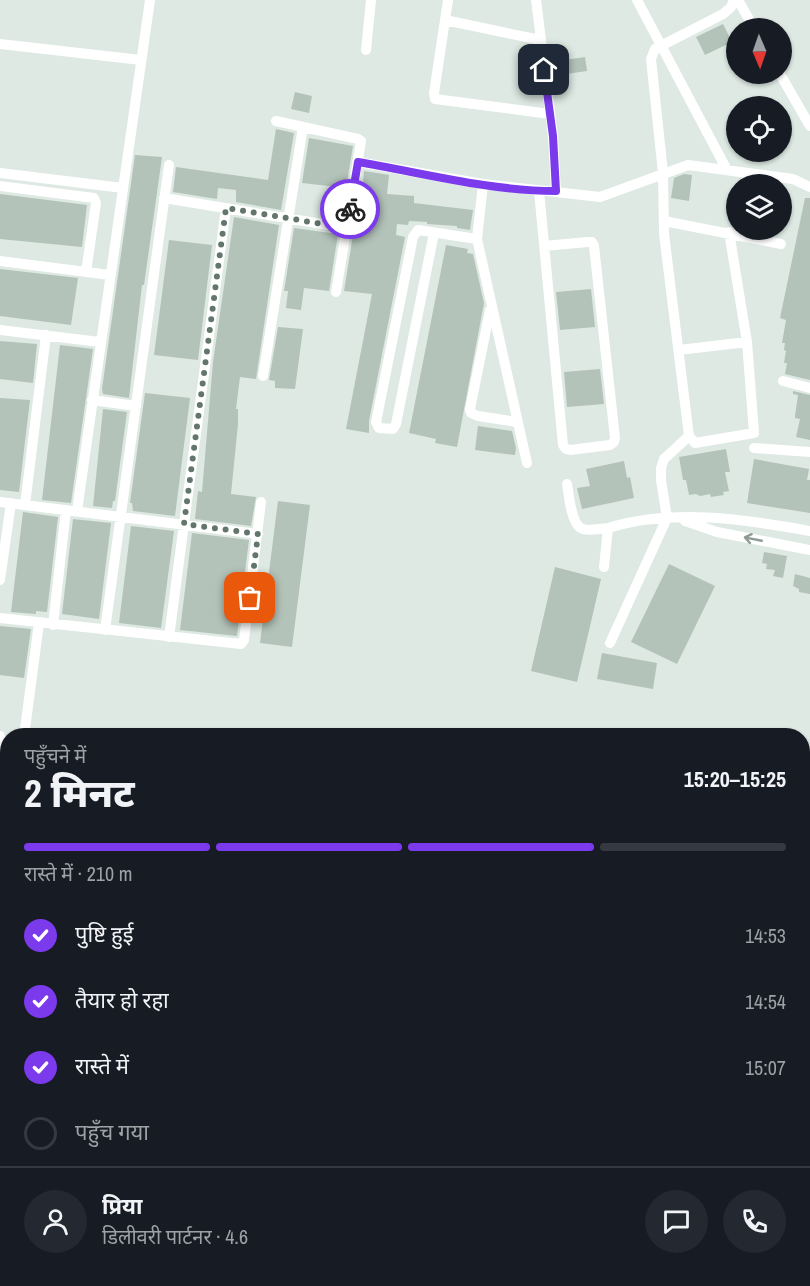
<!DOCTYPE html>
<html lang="hi">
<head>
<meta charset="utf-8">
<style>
	body { margin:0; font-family:"Archivo Narrow","Noto Sans Devanagari",sans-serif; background:#242831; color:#f1f3f6; height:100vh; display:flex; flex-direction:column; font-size:22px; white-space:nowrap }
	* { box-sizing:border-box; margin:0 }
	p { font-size:20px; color:#9ea1a6 }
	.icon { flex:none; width:33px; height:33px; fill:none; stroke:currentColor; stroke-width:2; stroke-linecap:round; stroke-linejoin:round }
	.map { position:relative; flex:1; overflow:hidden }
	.sheet { position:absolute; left:0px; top:728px; width:810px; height:560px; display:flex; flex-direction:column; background:#171b24; border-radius:24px 24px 0 0; box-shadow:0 2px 4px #0004 }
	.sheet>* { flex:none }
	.needle { width:39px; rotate:178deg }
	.fabs { position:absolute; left:726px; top:18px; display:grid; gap:12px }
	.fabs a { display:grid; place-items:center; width:66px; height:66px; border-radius:50%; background:#171b24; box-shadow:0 2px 4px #0004; font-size:30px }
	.pin { position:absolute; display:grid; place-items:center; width:51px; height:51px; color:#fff; margin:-26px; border-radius:12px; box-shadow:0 3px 9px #0006 }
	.courier { position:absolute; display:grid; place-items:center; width:60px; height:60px; margin:-30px; border:4px solid #7c3aed; border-radius:50%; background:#fff; color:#222; box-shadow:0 2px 8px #0007 }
	.summary em { font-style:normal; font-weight:800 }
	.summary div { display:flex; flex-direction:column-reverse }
	.summary { display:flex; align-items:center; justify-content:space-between; height:102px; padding:0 24px }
	h1 { font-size:39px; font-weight:800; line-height:45px }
	.bar { display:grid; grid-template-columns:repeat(4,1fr); gap:9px 6px; align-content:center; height:72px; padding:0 24px }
	.bar i { height:8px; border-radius:4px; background:#363941 }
	.bar .selected { background:#7c3aed }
	.bar p { grid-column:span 4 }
	.line { display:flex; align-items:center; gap:15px; padding:0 24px; border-top:2px solid #363941 }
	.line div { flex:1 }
	.round { display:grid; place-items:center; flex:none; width:63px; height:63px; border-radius:32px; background:#242831 }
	ol { padding:0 24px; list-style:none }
	li { display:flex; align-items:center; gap:18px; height:66px }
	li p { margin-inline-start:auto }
	li .icon { padding:6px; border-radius:50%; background:#7c3aed; color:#fff; stroke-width:4 }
	li:last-child { color:#9ea1a6 }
	li i { width:33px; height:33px; border:3px solid #363941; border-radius:50% }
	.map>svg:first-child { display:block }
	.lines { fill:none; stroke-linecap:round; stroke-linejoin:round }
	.stream { stroke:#85cecd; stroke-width:4 }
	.building { fill:#b3c3ba }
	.minor { stroke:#fff; stroke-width:10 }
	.tertiary { stroke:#fff; stroke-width:12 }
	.oneway { stroke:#8f9c96 }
	.done { stroke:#62766c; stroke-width:6; stroke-dasharray:0 10.8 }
	.route { stroke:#7c3aed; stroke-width:8 }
</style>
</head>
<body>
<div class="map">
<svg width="810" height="1286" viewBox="0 0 810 1286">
	<rect width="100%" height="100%" fill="#dde9e2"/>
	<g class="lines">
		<path class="stream" d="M0,801l8,2
			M423,1280l5,6
			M568,1280l3,6
			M508,1286l6,-6"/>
	</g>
	<path class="building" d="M723,24l9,18 -27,13 -9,-18z
		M585,57l2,14 -21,3 -2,-14z
		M295,92l17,4 -3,17 -18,-4z
		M276,129l18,4 -13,77 -45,-8v-12l-18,-2 -1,11 -44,-7 3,-25 92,13z
		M309,138l44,8 -7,42 -44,-5z
		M135,155l27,2 -18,128h-2l-13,113 -26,-4 -1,-5z
		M364,171l25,4 -2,19 27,2v7l59,7 -3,20 -13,-2v-2l-30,-2v-2l-18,-1 -1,4 -11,-1 -1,11 9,2 -36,184v12l-23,-4 26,-135 -28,-3 9,-56 4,1 2,-8z
		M684,174l8,1 -3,26 -18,-3 3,-20z
		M0,194l87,11 -5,42 -82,-8z
		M805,198h5v182l-25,-6 2,-11h-3l2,-12 -2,-1 1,-7h-3l4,-23 -6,-2z
		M234,217l45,8 -23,154 -16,-2 -4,32h2v15l-7,70 25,3 -5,29 -56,-7 3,-28 4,1 11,-130z
		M294,228l44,6 -9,57 -25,-3 -3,22 -15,-2 2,-17h-4z
		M169,240l43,5 -14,115 -44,-5z
		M446,245l22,4 -1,4 6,1 11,49 -27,144 -22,-4 1,-4 -27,-6z
		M0,269l78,9 -7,47 -71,-9z
		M591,289l4,38 -35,3 -4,-38z
		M278,327l25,2 -8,60 -20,-1v-7l-6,-1z
		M0,341l37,3 -4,39 -33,-4z
		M60,345l33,4 -22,154 -29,-3z
		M600,369l4,35 -37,3 -3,-35z
		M793,391l17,4v45l-14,-3 4,-18 -5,-1v-2l3,-21 -5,-1z
		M145,393l45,5 -15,118 -42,-5 -1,-8h-2z
		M0,398l30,2 -11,92 -19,-2z
		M103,409l24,3 -12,89h-2l-1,7 -19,-2z
		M478,426l34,5 4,17 -1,7 -40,-5z
		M726,449l4,23h-5l4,19 -6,1 1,3 -13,2 -1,-3 -10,2 -4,-2 -7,1 -3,-15h-3l-4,-23z
		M754,459l55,10 -2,11h3v33l-63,-10z
		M624,461l3,17 3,-1 4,21 -52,11 -5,-21 13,-2 -4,-17z
		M278,501l32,4 -18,142 -32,-4z
		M23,512l35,5 -11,95 -11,-1v3l-25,-2z
		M73,519l38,4 -12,96 -37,-5z
		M131,526l43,5 -13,97 -42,-5z
		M192,533l57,7 -12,96 -57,-6z
		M764,552l23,4 -4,22 -10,-2 2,-6 -9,-1 1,-5 -5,-1z
		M669,564l46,22 -38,78 -46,-22z
		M555,567l46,12 -24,103 -46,-11z
		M795,574l15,4v16l-11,-2v-3l-6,-3z
		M0,626l31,3 -7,49 -24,-3z
		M602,653l55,10 -4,26 -56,-10z"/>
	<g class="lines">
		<path class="minor" d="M448,0l-14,93 1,6 115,15
			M536,0l17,136 3,55
			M637,0l90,170
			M738,0l16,28
			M445,20l95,20
			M0,44l141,16
			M366,50l5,-50
			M780,74l30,52
			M276,121l82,18 3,2 -25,151
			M358,162l125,22 117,13 88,-32 105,14 17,8
			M0,173l123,15
			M483,184l-6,55 50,224
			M0,186l94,12 2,5 -10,69
			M539,191l24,254 3,4 4,1 40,-5 4,-3 1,-4 -21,-192 -2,-4h-4l-44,4
			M164,198l183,30
			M664,221l117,23
			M729,232l18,110 7,91 -59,10 -6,-7 -25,-202 -1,-61 -12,-114 4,-10 68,-35 8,-7 3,-7
			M434,233l-38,191 -3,5 -14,-1 -3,-6 37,-185 5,-7 59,9
			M0,261l110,14
			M490,310l-20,99 1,4 7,3 39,6
			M0,330l100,12
			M679,350l68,-8
			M263,376l40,-249
			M783,381l27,7
			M92,400l44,6
			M754,448l56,4
			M567,484c2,11 4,42 16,45 7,2 17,0 25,-1
			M0,502l258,32
			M25,505l21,-170
			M77,511l73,-511
			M685,521l32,11 93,18
			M604,567l4,-39c65,-20 136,-9 202,3
			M0,580l11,-77
			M0,618l241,26 3,-4 17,-138
			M53,625l13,-115
			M105,630l64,-465
			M169,637l57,-429
			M610,643l57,-125 -6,-38v-12l3,-9 25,-23
			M25,729l14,-106
			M0,736v21
			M0,911l8,-14
			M0,924l8,3
			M0,966l8,3
			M0,1000l8,3
			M0,1043l8,3
			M802,1076l8,-17
			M0,1087l8,3
			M802,1116l8,-2
			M0,1136l8,3
			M807,1190l3,-1
			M0,1259l8,-13
			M0,1267l5,19
			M243,1280l1,6
			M593,1280l7,6
			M145,1286l23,-6
			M283,1286l24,-6"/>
		<path class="tertiary" d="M802,1234l8,-3
			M802,1257l8,-3
			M651,1286l18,-6
			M718,1286l19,-6"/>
	</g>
	<defs><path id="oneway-shaft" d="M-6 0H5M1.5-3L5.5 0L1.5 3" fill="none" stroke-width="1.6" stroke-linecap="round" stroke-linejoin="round" transform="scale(1.5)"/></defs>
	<use class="oneway" href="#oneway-shaft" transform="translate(753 539) rotate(-169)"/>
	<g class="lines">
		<path class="done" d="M250,598l8,-64 -74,-10 42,-316 121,20 3,-19"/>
		<path class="route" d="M350,209l8,-47c65,11 132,29 198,29l-3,-55 -9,-66"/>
	</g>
</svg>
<div class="fabs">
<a><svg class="needle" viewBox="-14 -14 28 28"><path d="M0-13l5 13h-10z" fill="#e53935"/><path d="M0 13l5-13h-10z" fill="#9ea1a6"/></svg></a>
<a><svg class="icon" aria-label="locate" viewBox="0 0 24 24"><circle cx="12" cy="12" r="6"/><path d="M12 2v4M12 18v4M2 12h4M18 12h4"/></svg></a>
<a><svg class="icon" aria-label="layers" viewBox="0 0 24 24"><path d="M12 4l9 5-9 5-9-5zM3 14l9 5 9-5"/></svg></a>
</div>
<div class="pin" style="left:250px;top:598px;background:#ea580c"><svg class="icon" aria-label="bag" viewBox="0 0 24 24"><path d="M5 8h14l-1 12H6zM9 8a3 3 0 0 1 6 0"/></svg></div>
<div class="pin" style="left:544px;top:70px;background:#1f2937"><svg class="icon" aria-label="home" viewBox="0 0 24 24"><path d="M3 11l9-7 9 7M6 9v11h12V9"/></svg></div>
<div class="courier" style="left:350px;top:209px"><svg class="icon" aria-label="bike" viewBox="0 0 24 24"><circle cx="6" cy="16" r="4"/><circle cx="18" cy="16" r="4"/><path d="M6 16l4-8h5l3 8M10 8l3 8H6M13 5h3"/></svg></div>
<section class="sheet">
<div class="summary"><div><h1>2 मिनट</h1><p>पहुँचने में</p></div><em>15:20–15:25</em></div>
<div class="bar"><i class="selected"></i><i class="selected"></i><i class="selected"></i><i></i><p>रास्ते में · 210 m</p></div>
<ol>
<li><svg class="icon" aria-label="check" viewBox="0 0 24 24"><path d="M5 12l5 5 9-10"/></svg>पुष्टि हुई<p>14:53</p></li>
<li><svg class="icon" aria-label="check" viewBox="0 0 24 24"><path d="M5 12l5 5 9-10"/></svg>तैयार हो रहा<p>14:54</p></li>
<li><svg class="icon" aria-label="check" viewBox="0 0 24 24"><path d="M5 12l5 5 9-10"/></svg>रास्ते में<p>15:07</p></li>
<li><i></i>पहुँच गया</li>
</ol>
<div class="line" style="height:108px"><a class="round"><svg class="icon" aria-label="person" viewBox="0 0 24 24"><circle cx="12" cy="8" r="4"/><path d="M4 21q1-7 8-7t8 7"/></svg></a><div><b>प्रिया</b><p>डिलीवरी पार्टनर · 4.6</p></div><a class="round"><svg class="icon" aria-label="chat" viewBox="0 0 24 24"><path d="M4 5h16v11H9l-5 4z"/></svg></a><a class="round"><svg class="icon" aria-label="phone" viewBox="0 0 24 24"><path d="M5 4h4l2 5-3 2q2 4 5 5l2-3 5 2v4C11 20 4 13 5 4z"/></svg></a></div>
</section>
</div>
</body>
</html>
